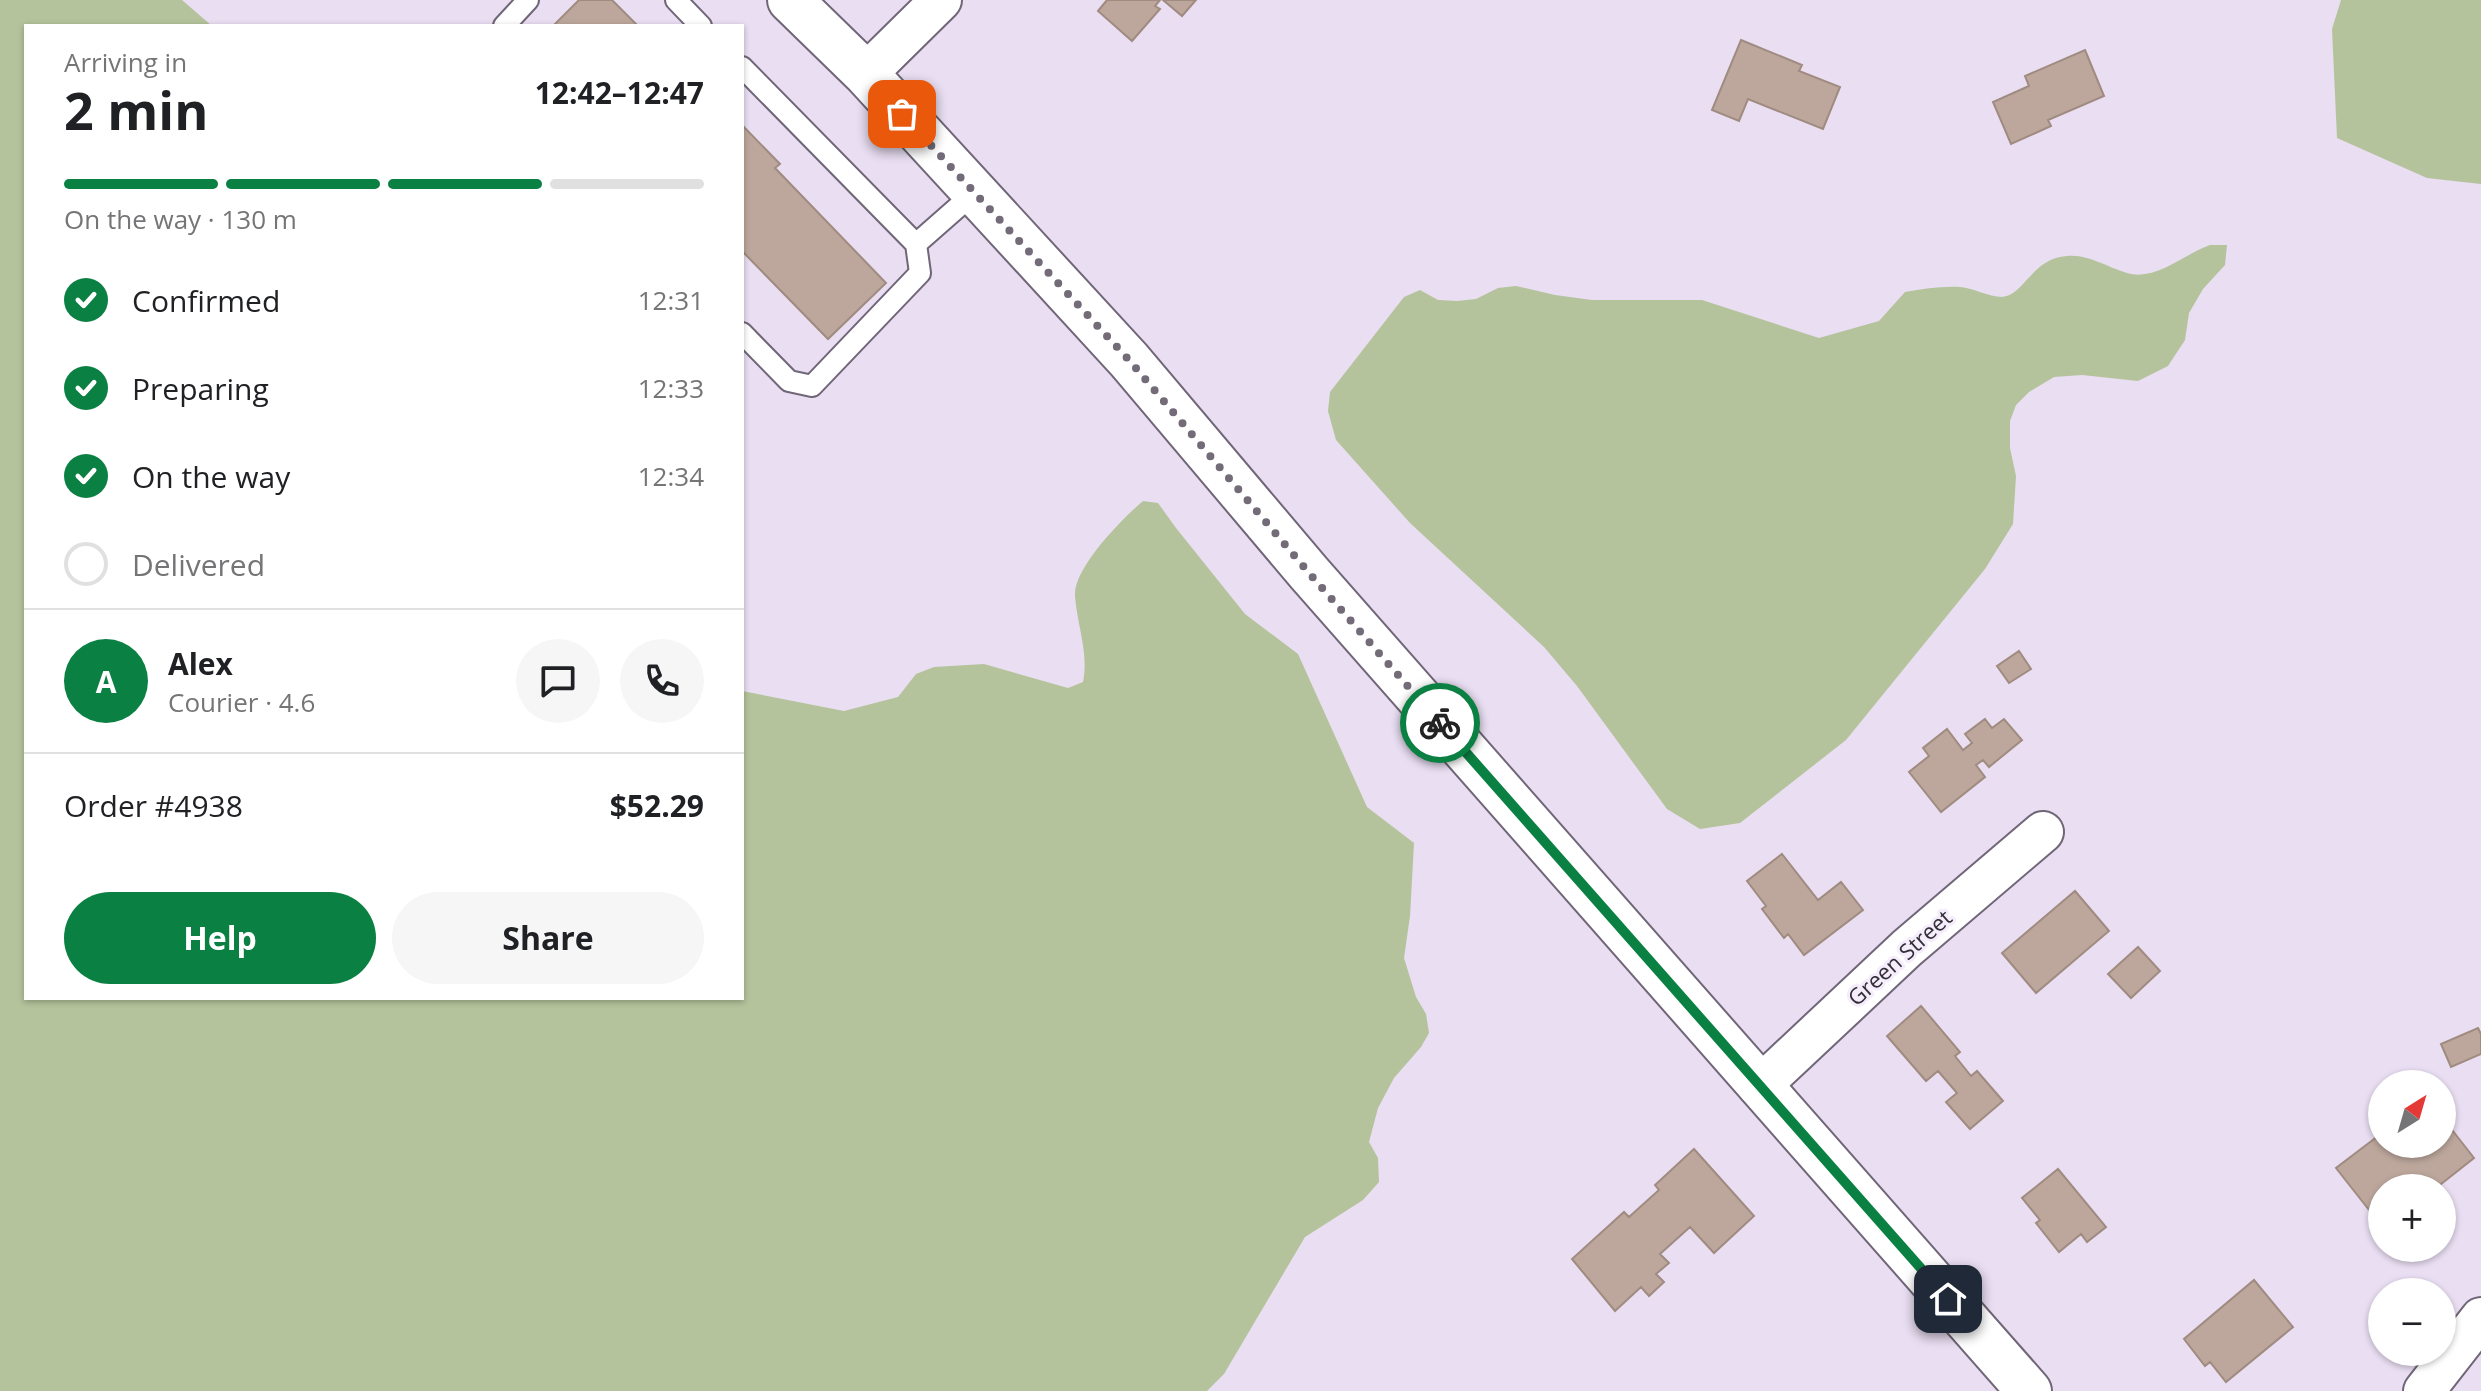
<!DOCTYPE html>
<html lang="en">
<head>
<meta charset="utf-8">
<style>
	body { margin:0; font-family:"Open Sans",sans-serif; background:#f6f6f6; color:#202124; height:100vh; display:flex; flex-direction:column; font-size:30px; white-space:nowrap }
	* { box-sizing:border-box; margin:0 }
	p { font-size:26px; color:#757577 }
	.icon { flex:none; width:44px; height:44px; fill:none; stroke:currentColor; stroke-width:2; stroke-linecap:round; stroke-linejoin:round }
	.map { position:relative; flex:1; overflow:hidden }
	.drawer { position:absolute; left:24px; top:24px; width:720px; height:976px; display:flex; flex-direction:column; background:#fff; border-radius:0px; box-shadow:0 2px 6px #0004 }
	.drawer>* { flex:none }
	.needle { width:52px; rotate:37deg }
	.buttons { position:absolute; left:2368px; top:1070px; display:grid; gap:16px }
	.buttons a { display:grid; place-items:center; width:88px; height:88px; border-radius:50%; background:#fff; box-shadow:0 2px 6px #0004; font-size:40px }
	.pin { position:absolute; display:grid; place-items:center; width:68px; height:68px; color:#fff; margin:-34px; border-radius:16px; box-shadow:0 4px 12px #0006 }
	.courier { position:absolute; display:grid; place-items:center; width:80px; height:80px; margin:-40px; border:6px solid #0b8043; border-radius:50%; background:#fff; color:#222; box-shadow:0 2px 10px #0007 }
	.overview em { font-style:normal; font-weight:700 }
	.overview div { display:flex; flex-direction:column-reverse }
	.overview { display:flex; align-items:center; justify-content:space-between; height:136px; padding:0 40px }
	h1 { font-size:52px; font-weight:700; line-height:60px }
	.bar { display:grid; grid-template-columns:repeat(4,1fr); gap:12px 8px; align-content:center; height:96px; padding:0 40px }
	.bar i { height:10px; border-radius:6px; background:#e0e0e0 }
	.bar .selected { background:#0b8043 }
	.bar p { grid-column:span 4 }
	.line { display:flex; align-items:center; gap:20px; padding:0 40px; border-top:2px solid #e0e0e0 }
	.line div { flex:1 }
	.round { display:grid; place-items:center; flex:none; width:84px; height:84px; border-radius:42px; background:#f6f6f6 }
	ol { padding:0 40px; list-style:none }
	li { display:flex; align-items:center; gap:24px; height:88px }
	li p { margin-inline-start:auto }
	li .icon { padding:8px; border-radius:50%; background:#0b8043; color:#fff; stroke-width:4 }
	li:last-child { color:#757577 }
	li i { width:44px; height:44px; border:4px solid #e0e0e0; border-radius:50% }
	.primary-button { display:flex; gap:16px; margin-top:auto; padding:16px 40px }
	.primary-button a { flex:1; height:92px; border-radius:48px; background:#0b8043; color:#fff; font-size:32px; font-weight:700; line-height:92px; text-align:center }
	.primary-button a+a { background:#f6f6f6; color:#202124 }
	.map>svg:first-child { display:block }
	.green { fill:#b4c39b }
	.building { fill:#bda79d; stroke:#a08b81; stroke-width:2 }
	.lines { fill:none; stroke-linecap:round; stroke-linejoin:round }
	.lane-casing { stroke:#706678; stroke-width:24 }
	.street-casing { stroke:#706678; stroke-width:44 }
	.primary-casing { stroke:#706678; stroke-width:48 }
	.lane { stroke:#fff; stroke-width:20 }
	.street { stroke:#fff; stroke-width:40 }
	.primary { stroke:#fff; stroke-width:44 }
	.done { stroke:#736c78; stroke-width:8; stroke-dasharray:0 14.4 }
	.route { stroke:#0b8043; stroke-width:10 }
	.labels { text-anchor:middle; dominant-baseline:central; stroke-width:6; stroke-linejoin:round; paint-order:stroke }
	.street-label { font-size:22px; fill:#332f37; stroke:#f5ecfc }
</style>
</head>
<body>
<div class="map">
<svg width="2481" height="1391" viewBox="0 0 2481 1391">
	<rect width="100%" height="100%" fill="#e9def2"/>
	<path class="green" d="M0,0h182l30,26h-186v972h716v-307l102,20 54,-14 18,-23 18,-7 50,-3 84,24 15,-6c6,-29 -6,-57 -8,-86 -2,-28 48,-78 68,-95l15,2 18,25 69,86 53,40 69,153 47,36 -4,73 -6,42 12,39 10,17 3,19 -8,14 -27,31 -16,30 -9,34 9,16 1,24 -16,18 -58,37 -81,137 -17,17h-1207z
		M2341,0h140v184l-54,-6 -90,-40 -5,-109z
		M2210,245h17l-2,20 -22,24 -14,24 -4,27 -17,26 -30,15 -56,-6 -28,2 -25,15 -13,13 -6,16v27l6,28 -3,48 -28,45 -139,171 -106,83 -40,6 -33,-20 -90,-123 -33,-39 -134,-124 -74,-83 -8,-29 2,-19 74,-95 16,-7 18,10 19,1 19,-2 22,-11 18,-2 39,9 37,5h110l117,38 60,-17 26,-29c18,-3 37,-6 55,-5 14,1 28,10 42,10 23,-2 30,-39 65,-41 23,-2 42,13 64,18 28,5 55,-21 79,-29z"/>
	<path class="building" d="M579,0h33l26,26h-85z
		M1107,0h53l-5,6 5,3 -28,32 -34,-30z
		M1163,0h33l-14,16z
		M1741,40l61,25 -3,6 41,16 -17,42 -75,-30 -9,22 -27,-11z
		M2085,50l19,46 -56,24 3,6 -40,18 -18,-42 36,-16 -4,-10z
		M742,125l38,39 -5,4 111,115 -58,56 -86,-88z
		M2019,651l12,18 -22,14 -12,-17z
		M1985,719l7,9 12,-9 18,21 -33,27 -6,-7 -7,5 9,12 -44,35 -32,-40 20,-16 -6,-8 24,-19 16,21 9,-7 -7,-9z
		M1782,854l36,46 23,-18 22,28 -59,45 -16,-21 -4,4 -22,-29 4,-3 -19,-25z
		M2075,891l34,40 -73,62 -34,-40z
		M2138,947l22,24 -29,27 -23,-24z
		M1921,1006l39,46 -5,4 16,20 6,-5 26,30 -33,28 -24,-27 11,-9 -19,-22 -12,10 -39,-45z
		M2478,1028l3,6v20l-30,13 -10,-23z
		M2442,1117l32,41 -38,30h-10l-7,-8 -10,8h-27v21l-9,6 -37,-47 46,-35v11h60z
		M1694,1149l60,67 -40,37 -24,-26 -30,27 9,9 -13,11 8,8 -15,14 -8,-9 -26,24 -43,-52 52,-47 5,5 30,-27 -4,-5z
		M2058,1169l48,58 -19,15 -6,-8 -22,18 -23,-29 4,-3 -18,-22z
		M2254,1280l39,47 -67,55 -16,-20 -5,4 -21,-27z"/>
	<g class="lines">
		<defs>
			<path id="lane" d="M676,0l25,26
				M504,26l24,-26
				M742,67l174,177
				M742,333l47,48 23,5 108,-113 -4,-29 58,-51"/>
			<path id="street" d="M866,74l75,-74
				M1759,1087l148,-139 136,-116
				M2424,1391l57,-73"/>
			<path id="primary" d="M790,0l76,74 263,286 180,213 720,818"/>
		</defs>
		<use href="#lane" class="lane-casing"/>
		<use href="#street" class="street-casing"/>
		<use href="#primary" class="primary-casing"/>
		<use href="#lane" class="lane"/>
		<use href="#street" class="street"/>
		<use href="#primary" class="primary"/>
	</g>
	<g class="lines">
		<path class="done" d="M902,114l227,246 180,213 131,150"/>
		<path class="route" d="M1440,723l508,576"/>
	</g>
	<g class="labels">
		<g class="street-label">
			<text transform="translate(1899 957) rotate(-42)">Green Street</text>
		</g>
	</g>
</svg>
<div class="buttons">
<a><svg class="needle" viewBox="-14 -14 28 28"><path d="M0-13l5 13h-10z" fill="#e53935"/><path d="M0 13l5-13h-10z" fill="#757577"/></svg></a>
<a>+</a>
<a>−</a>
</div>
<div class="pin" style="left:902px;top:114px;background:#ea580c"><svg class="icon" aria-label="bag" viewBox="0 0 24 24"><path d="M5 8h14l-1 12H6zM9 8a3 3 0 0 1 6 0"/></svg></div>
<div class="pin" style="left:1948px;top:1299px;background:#1f2937"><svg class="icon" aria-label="home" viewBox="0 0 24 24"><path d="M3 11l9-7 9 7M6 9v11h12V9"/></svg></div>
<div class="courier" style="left:1440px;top:723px"><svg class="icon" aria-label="bike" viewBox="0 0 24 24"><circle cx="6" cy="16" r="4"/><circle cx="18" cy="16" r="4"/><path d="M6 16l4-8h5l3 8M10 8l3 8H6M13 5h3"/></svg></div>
<section class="drawer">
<div class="overview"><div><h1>2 min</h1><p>Arriving in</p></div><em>12:42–12:47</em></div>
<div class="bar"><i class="selected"></i><i class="selected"></i><i class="selected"></i><i></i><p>On the way · 130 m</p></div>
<ol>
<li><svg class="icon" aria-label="check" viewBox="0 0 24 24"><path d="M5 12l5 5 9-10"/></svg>Confirmed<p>12:31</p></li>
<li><svg class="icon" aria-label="check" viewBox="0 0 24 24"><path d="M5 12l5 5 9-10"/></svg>Preparing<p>12:33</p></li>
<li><svg class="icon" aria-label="check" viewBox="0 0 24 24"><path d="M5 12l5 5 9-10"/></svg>On the way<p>12:34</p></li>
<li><i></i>Delivered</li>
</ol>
<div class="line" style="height:144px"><b class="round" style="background:#0b8043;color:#fff">A</b><div><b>Alex</b><p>Courier · 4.6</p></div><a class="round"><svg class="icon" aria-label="chat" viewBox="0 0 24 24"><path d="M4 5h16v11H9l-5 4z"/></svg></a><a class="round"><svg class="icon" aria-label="phone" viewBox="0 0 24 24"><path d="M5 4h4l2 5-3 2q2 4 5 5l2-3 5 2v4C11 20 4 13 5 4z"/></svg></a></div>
<div class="line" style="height:104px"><div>Order #4938</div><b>$52.29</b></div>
<div class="primary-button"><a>Help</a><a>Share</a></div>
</section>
</div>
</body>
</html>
